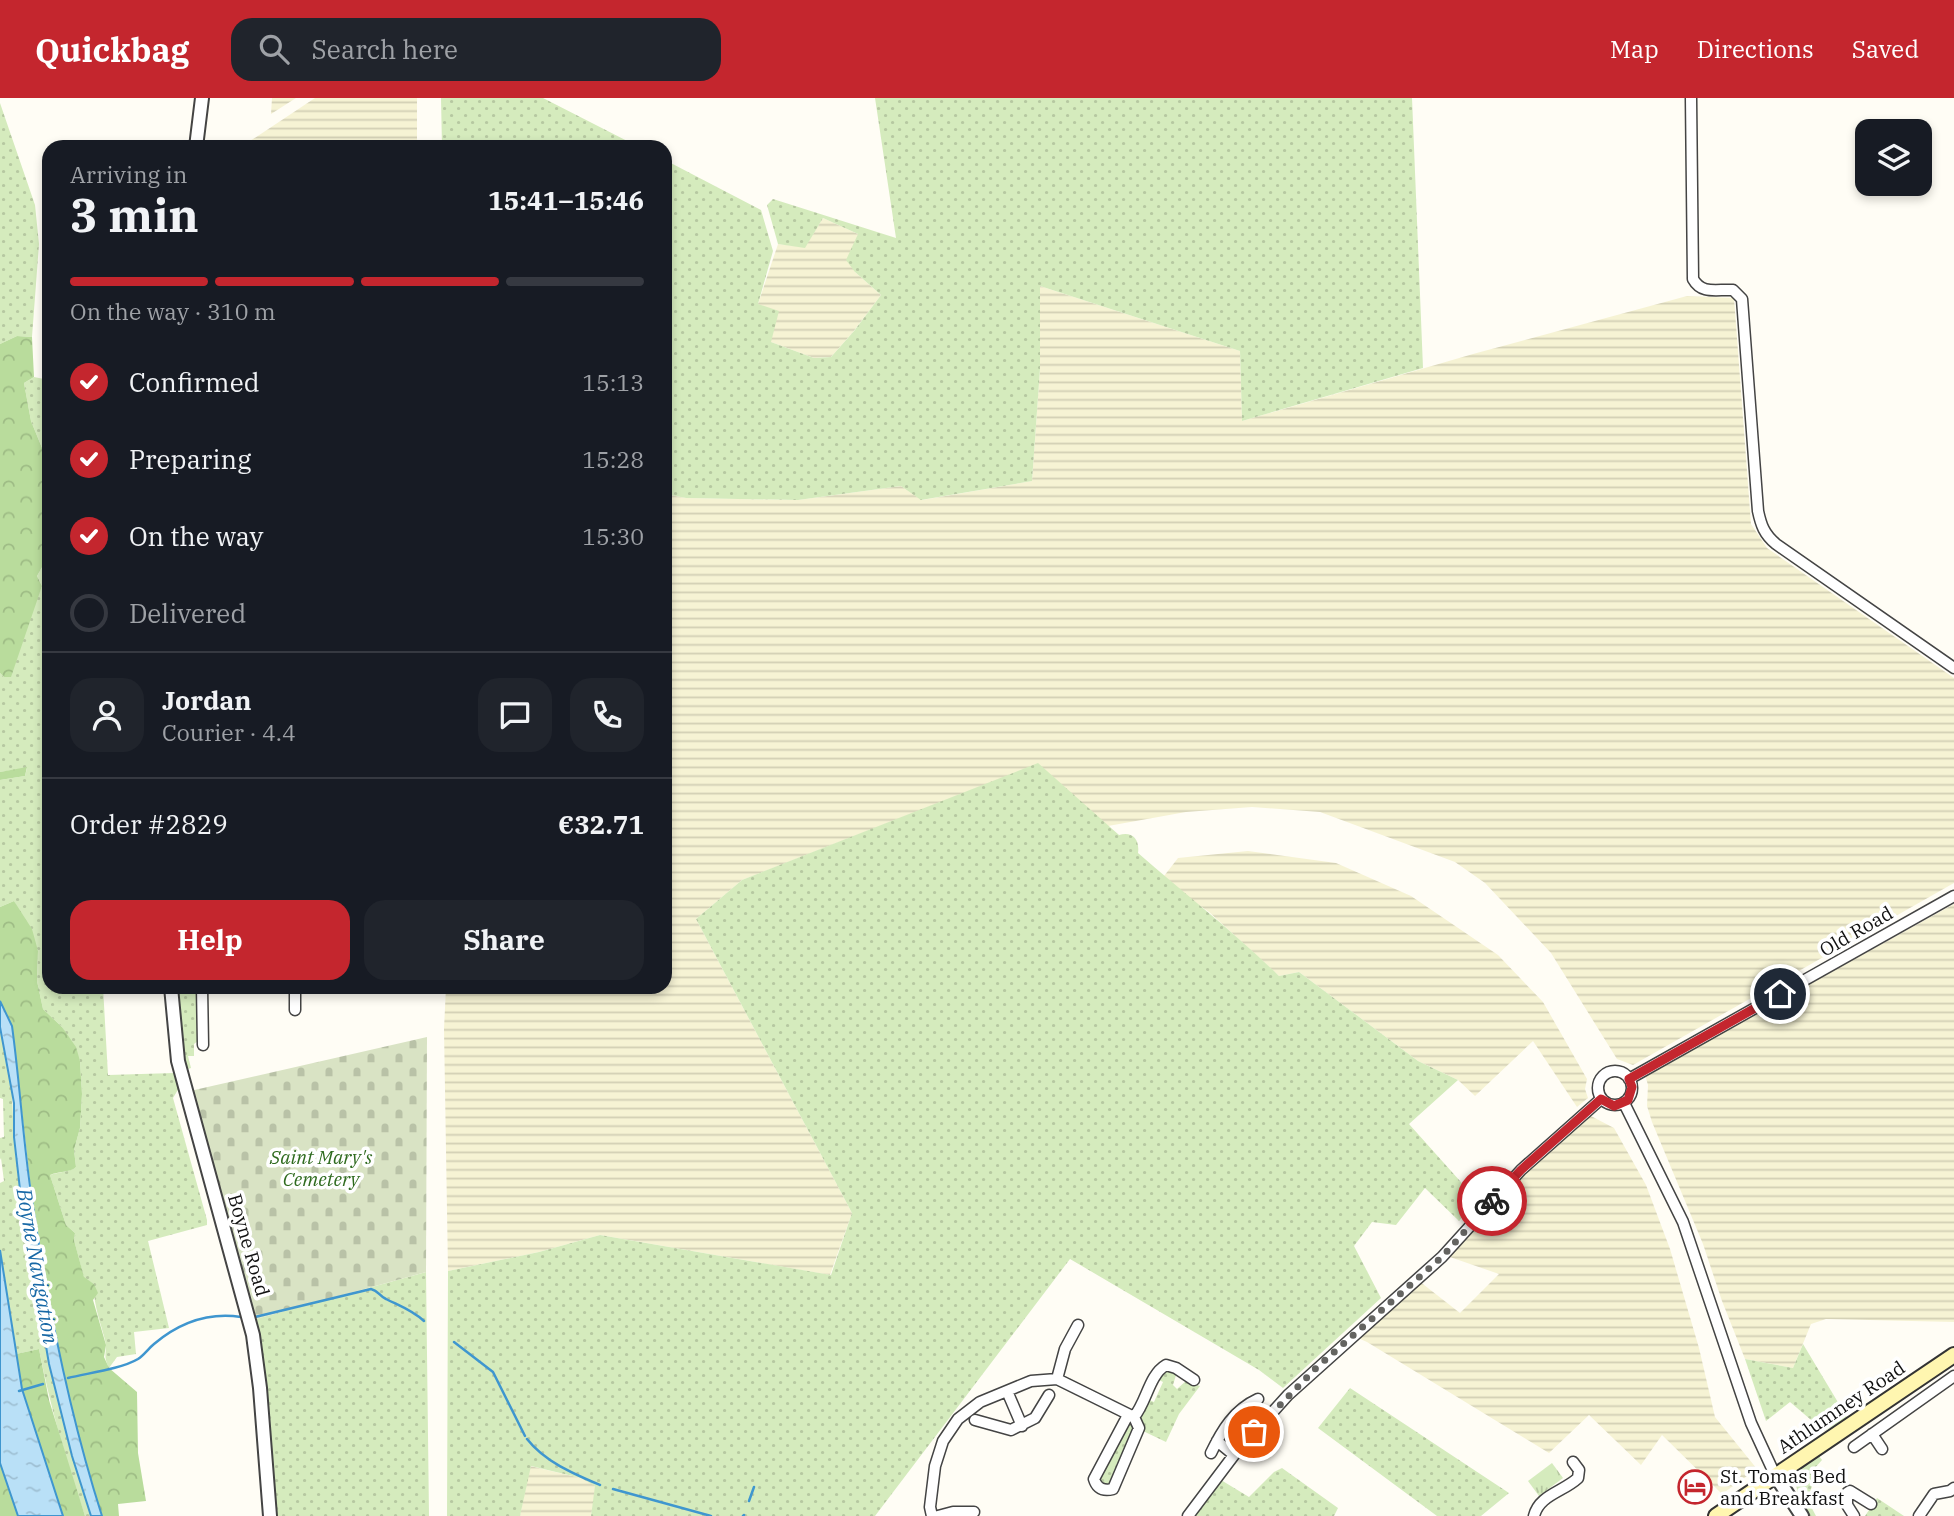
<!DOCTYPE html>
<html lang="en">
<head>
<meta charset="utf-8">
<style>
	body { margin:0; font-family:"IBM Plex Serif",serif; background:#20242c; color:#f1f3f6; height:100vh; display:flex; flex-direction:column; font-size:26px; white-space:nowrap }
	* { box-sizing:border-box; margin:0 }
	p { font-size:23px; color:#9ea1a6 }
	.icon { flex:none; width:38px; height:38px; fill:none; stroke:currentColor; stroke-width:2; stroke-linecap:round; stroke-linejoin:round }
	.map { position:relative; flex:1; overflow:hidden }
	.side { position:absolute; left:42px; top:42px; width:630px; height:854px; display:flex; flex-direction:column; background:#171b24; border-radius:21px; box-shadow:0 4px 10px #0003 }
	.side>* { flex:none }
	.buttons { position:absolute; left:1855px; top:21px; display:grid; gap:14px }
	.buttons a { display:grid; place-items:center; width:77px; height:77px; border-radius:14px; background:#171b24; box-shadow:0 4px 10px #0003; font-size:35px }
	.pin { position:absolute; display:grid; place-items:center; width:60px; height:60px; color:#fff; margin:-30px; border:4px solid #fff; border-radius:50%; box-shadow:0 2px 7px #0007 }
	.courier { position:absolute; display:grid; place-items:center; width:70px; height:70px; margin:-35px; border:5px solid #c4262e; border-radius:50%; background:#fff; color:#222; box-shadow:0 2px 9px #0007 }
	.overview em { font-style:normal; font-weight:700 }
	.overview div { display:flex; flex-direction:column-reverse }
	.overview { display:flex; align-items:center; justify-content:space-between; height:119px; padding:0 28px }
	h1 { font-size:46px; font-weight:700; line-height:52px }
	.bar { display:grid; grid-template-columns:repeat(4,1fr); gap:10px 7px; align-content:center; height:84px; padding:0 28px }
	.bar i { height:9px; border-radius:5px; background:#363941 }
	.bar .on { background:#c4262e }
	.bar p { grid-column:span 4 }
	.line { display:flex; align-items:center; gap:18px; padding:0 28px; border-top:2px solid #363941 }
	.line div { flex:1 }
	.round { display:grid; place-items:center; flex:none; width:74px; height:74px; border-radius:21px; background:#20242c }
	ol { padding:0 28px; list-style:none }
	li { display:flex; align-items:center; gap:21px; height:77px }
	li p { margin-inline-start:auto }
	li .icon { padding:7px; border-radius:50%; background:#c4262e; color:#fff; stroke-width:4 }
	li:last-child { color:#9ea1a6 }
	li i { width:38px; height:38px; border:4px solid #363941; border-radius:50% }
	.button { display:flex; gap:14px; margin-top:auto; padding:14px 28px }
	.button a { flex:1; height:80px; border-radius:21px; background:#c4262e; color:#fff; font-size:28px; font-weight:700; line-height:80px; text-align:center }
	.button a+a { background:#20242c; color:#f1f3f6 }
	header { display:flex; align-items:center; gap:42px; box-sizing:border-box; height:98px; padding:0 35px; background:#c4262e; color:#fff }
	header strong { font-size:33px }
	nav { display:flex; gap:38px; margin-inline-start:auto; font-size:24px }
	.search { width:490px; height:63px; background:#20242c; display:flex; align-items:center; gap:18px; box-sizing:border-box; padding:0 24px; border-radius:21px; color:#9ea1a6; font-size:26px }
	.map>svg:first-child { display:block }
	.farmland { fill:url(#farmland-rules) }
	.grass { fill:url(#grass-dots) }
	.forest { fill:url(#forest-crowns) }
	.cemetery { fill:url(#cemetery-stones) }
	.park { fill:url(#park-tufts) }
	.water { fill:url(#water-ripples); stroke:#3f96cf; stroke-width:2 }
	.lines { fill:none; stroke-linecap:round; stroke-linejoin:round }
	.stream { stroke:#3f96cf; stroke-width:2.5 }
	.minor-casing { stroke:#444; stroke-width:13 }
	.tertiary-casing { stroke:#444; stroke-width:16 }
	.secondary-casing { stroke:#333; stroke-width:18 }
	.minor { stroke:#fff; stroke-width:10 }
	.tertiary { stroke:#fff; stroke-width:12 }
	.secondary { stroke:#fff6b0; stroke-width:14 }
	.done { stroke:#646461; stroke-width:7; stroke-dasharray:0 12.6 }
	.route { stroke:#c4262e; stroke-width:9 }
	.labels { text-anchor:middle; dominant-baseline:central; stroke-width:7; stroke-linejoin:round; paint-order:stroke }
	.street-label { font-size:19px; fill:#111; stroke:#fff }
	.park-label { font-size:19px; font-style:italic; fill:#2f6b1f; stroke:#fff }
	.poi-label { font-size:19px; fill:#111; stroke:#fff; text-anchor:start }
	.water-label { font-size:21px; font-style:italic; fill:#1768a6; stroke:#fff }
</style>
</head>
<body>
<header>
<strong>Quickbag</strong>
<div class="search"><svg class="icon" aria-label="search" viewBox="0 0 24 24"><circle cx="10" cy="10" r="6"/><path d="M15 15l6 6"/></svg>Search here</div>
<nav><a>Map</a><a>Directions</a><a>Saved</a></nav>
</header>
<div class="map">
<svg width="1954" height="1418" viewBox="0 0 1954 1418">
	<defs>
		<pattern id="farmland-rules" width="6" height="5" patternUnits="userSpaceOnUse" patternTransform="scale(1.75)"><rect width="6" height="5" fill="#f6f3d4"/><path d="M0 2.5h6" fill="none" stroke="#d2cfb5"/></pattern>
		<pattern id="grass-dots" width="8" height="8" patternUnits="userSpaceOnUse" patternTransform="scale(1.75)"><rect width="8" height="8" fill="#d5ebbd"/><path d="M2 2h.1M6 6h.1" fill="none" stroke="#b6c8a1" stroke-width="1.8" stroke-linecap="round"/></pattern>
		<pattern id="forest-crowns" width="20" height="18" patternUnits="userSpaceOnUse" patternTransform="scale(1.75)"><rect width="20" height="18" fill="#b9dc9c"/><path d="M2 6a3 3 0 1 1 6 0M12 15a3 3 0 1 1 6 0" fill="none" stroke="#9ebc85"/></pattern>
		<pattern id="cemetery-stones" width="16" height="16" patternUnits="userSpaceOnUse" patternTransform="scale(1.75)"><rect width="16" height="16" fill="#d9e3c4"/><path d="M2 7V4a2 2 0 0 1 4 0v3zM10 15v-3a2 2 0 0 1 4 0v3z" fill="#b9c2a7"/></pattern>
		<pattern id="park-tufts" width="24" height="20" patternUnits="userSpaceOnUse" patternTransform="scale(1.75)"><rect width="24" height="20" fill="#d5ebbd"/><path d="M3 7l-1-3M5 7V3M7 7l1-3M15 17l-1-3M17 17v-4M19 17l1-3" fill="none" stroke="#b6c8a1"/></pattern>
		<pattern id="water-ripples" width="26" height="14" patternUnits="userSpaceOnUse" patternTransform="scale(1.75)"><rect width="26" height="14" fill="#b9e0f7"/><path d="M2 4q2-2 4 0t4 0M15 11q2-2 4 0t4 0" fill="none" stroke="#9ebfd3"/></pattern>
	</defs>
	<rect width="100%" height="100%" fill="#fffdf5"/>
	<path class="farmland" d="M272,0h24l-25,16z
		M315,0h102v49h-176z
		M823,120l35,16 -3,38 26,23 -28,37 -22,25 -17,1 -43,-16 -13,-38 20,-60 27,3z
		M1040,188l200,65 2,70 231,-67 214,-58 47,2 17,226 16,24 187,130v205l-321,182 -16,-6 -66,-106 -66,-70 -30,-21 -135,-50 -68,-5 -66,5 -78,14 -70,-62 -296,116 -46,39 156,294 -22,62 -230,-40 -61,17 -91,19 -4,-242 2,-42h219v-493l21,4 112,2 103,-14 21,14 110,-19 8,-112z
		M1248,753l88,12 75,33 87,59 45,47 44,77 -2,10 3,9 -11,9 -44,-66 -58,55 -17,-16 -40,-19 -119,-89 -20,4 -70,-64 -19,-13 -26,-23 14,-18z
		M1954,806v418l-128,-3 -15,5 -18,44 -48,-9 -23,-58 -19,-57 -51,-122 -5,-16 1,-21 -3,-10z
		M1589,1017l25,13 32,57 24,64 29,99 16,69 42,52 -35,25 -60,-59 -21,30 -52,-50 -40,38 -182,-111 -9,-4 61,-57 41,32 39,-39 -52,-18 80,-86z
		M530,1368l51,12 15,8 -5,30h-71z"/>
	<path class="grass" d="M441,0h102l96,49h-197z
		M875,0h537l11,270 -181,53 -2,-70 -200,-65v83l-8,112 -111,19 -20,-14 -103,14 -112,-2 -21,-4v-334l96,50 12,41 -15,53 21,7 -8,31 43,16 17,-1 23,-26 27,-36 -26,-23 -9,-12 12,-26 -35,-16 -18,30 -27,-4 -11,-39 6,-6 123,39z
		M0,5l35,102 4,39 -7,93 -15,-1 -17,8z
		M34,279l15,3v85l-18,-44 -7,-38z
		M49,457v432h54l5,88 66,-2 5,15 -6,10 34,122v5l-59,16 21,87 -35,4 2,22 -19,3 -8,11c-7,-14 -1,-15 -4,-28 -5,-19 -12,-36 -11,-56l-10,-6 -10,-38 1,-7 -9,-8 -16,-50c8,-3 20,-3 26,-8l-2,-17 6,-22 2,-34 -2,-33 -18,-34 -19,-18 -6,-28 1,-30 -24,-50 -14,6v-127l25,-4 2,-8 -27,4v-99l4,4 38,-91 -5,-10z
		M1038,665l81,72c13,-4 21,4 19,18 47,41 96,79 141,123l20,-4 119,89 40,19 -49,44 68,76 -18,21 -34,-33 -29,37 -24,-3 -18,24 27,52 -98,90 -24,-18 -189,-111 -195,257h-284l4,-30 -14,-8 -50,-12 -11,50h-73l1,-245 91,-19 61,-17 231,40 21,-62 -156,-294 46,-39z
		M175,889h24v53l-5,4v12h-6l3,12 -6,2z
		M0,929c13,28 12,79 14,110 1,19 4,39 7,58 14,109 36,216 70,321h-6c-19,-55 -35,-110 -46,-167l-23,5 -16,-104v-67l4,-2 -3,-23 -1,2v-22l4,-1 -1,-38 -3,-1z
		M426,1174l3,244h-155l-13,-178 -5,-19z
		M1803,1246l45,75 -24,12 -34,-29 -24,19 -21,-62 48,9z
		M1166,1270l10,7 -3,10 4,4 9,-8 14,5 -21,28 -13,28 -23,-11 -3,-11 9,-20 5,2 9,-20 -8,-4z
		M1350,1290l159,105 -28,23h-44l-119,-88z
		M1129,1326l5,3 -23,57 -4,2 -8,-3 -1,-7z
		M1816,1354l6,8 -8,9 -1,15 -6,15 9,17h-9c-8,-15 -17,-38 -5,-53 4,-4 10,-7 14,-11z
		M1282,1370l56,40 -4,8h-139l26,-36 28,17 25,-25z
		M1877,1400l27,18h-39z"/>
	<path class="forest" d="M17,238l15,1 2,40 -10,6 7,38 18,44v90l-12,21 5,10 -31,91h-7l-4,-4v-329z
		M27,669l-2,9 -25,4v-8z
		M14,803l18,28 6,22 -1,30 6,28 19,18 14,20 4,14 2,33 -2,34 -6,22 2,17c-6,6 -18,4 -26,8l16,50 9,8 -1,7 10,37 10,7 4,9 -5,7 13,45 -2,12 5,11 28,24 1,61 8,48 -28,3 1,12h-17l-30,-102 -11,-52 -29,-164 -20,-172 -12,-25v-94z
		M39,1251l10,51 36,116h-22l-41,-127 -6,-35z
		M0,1364l18,54h-18z"/>
	<path class="cemetery" d="M427,939l-1,235 -170,47 -66,-228z"/>
	<path class="park" d="M1552,1365l11,15 -24,18 -11,-15z"/>
	<path class="water" d="M0,903l12,25c8,58 11,116 20,174 16,107 37,213 70,316h-11l-19,-60 -23,-92 -28,-166 -7,-61v-34l-14,-76z
		M0,1152l22,139 41,127h-45l-18,-53z"/>
	<g class="lines">
		<path class="stream" d="M255,1219l116,-28c8,2 8,7 15,10 14,7 26,11 38,22
			M454,1244l39,30 32,64
			M68,1280c20,-5 53,-9 70,-19 6,-4 10,-10 16,-15 25,-21 54,-32 87,-27
			M19,1293l24,-7
			M527,1341c18,23 47,35 73,46
			M613,1391l98,27
			M749,1403l5,-14
			M743,1418l1,-1"/>
		<defs>
			<path id="minor" d="M1691,0l2,181c9,16 24,10 40,11l9,9 16,212c3,14 6,23 18,33l178,124
				M202,889l1,58
				M295,889v23
				M1598 990a17 17 0 1 1 34 0a17 17 0 1 1-34 0Z
				M1629,981l325,-183
				M1624,1005l59,119 68,201 24,52
				M1057,1281l8,-30 13,-24
				M1007,1293l15,35
				M1128,1317l-34,64c3,10 10,12 19,10l26,-61 -5,-11
				M975,1322l36,10 24,-12 14,-23
				M1872,1336l10,15
				M1217,1343l17,14
				M1854,1349l100,-71
				M1211,1355c11,-23 23,-43 47,-54
				M932,1418l-2,-9 5,-41 8,-25 15,-22 22,-17 51,-21 26,-2 77,38c13,-16 15,-42 32,-52l10,3 18,12
				M938,1418l15,-4h21
				M1188,1418l46,-61 54,-60 154,-138 79,-87 80,-71
				M1534,1418c5,-21 29,-24 44,-38l1,-8 -6,-8
				M1854,1418l-7,-11v-12l3,-2 21,13
				M1919,1418l15,-22 16,-3 4,-3"/>
			<path id="tertiary" d="M196,49l6,-49
				M171,889l7,74 75,274 7,53 10,128
				M1775,1377l27,41"/>
			<path id="secondary" d="M1716,1418l238,-161"/>
		</defs>
		<use href="#minor" class="minor-casing"/>
		<use href="#tertiary" class="tertiary-casing"/>
		<use href="#secondary" class="secondary-casing"/>
		<use href="#minor" class="minor"/>
		<use href="#tertiary" class="tertiary"/>
		<use href="#secondary" class="secondary"/>
	</g>
	<g class="lines">
		<path class="done" d="M1254,1334l62,-64 126,-111 50,-56"/>
		<path class="route" d="M1492,1103l29,-31 80,-71 13,7 14,-6 4,-13 -3,-8 151,-85"/>
	</g>
	<defs>
		<symbol id="hotel-ring" viewBox="-11 -11 22 22"><circle r="9.5" fill="#fff" stroke="#c4262e" stroke-width="1.5"/><path d="M-6-4.5h1.5V1H6V5H4.5V3h-9V5H-6ZM-4 0a1.8 1.8 0 1 1 3.6 0ZM.5 0V-2.5h3Q6-2.5 6 0Z" fill="#c4262e"/></symbol>
	</defs>
	<g fill-rule="evenodd">
		<use href="#hotel-ring" x="1676" y="1370" width="38" height="38"/>
	</g>
	<g class="labels">
		<g class="street-label">
			<text transform="translate(1856 833) rotate(-30)">Old Road</text>
			<text transform="translate(249 1147) rotate(74)">Boyne Road</text>
			<text transform="translate(1841 1309) rotate(-34)">Athlumney Road</text>
		</g>
		<g class="park-label">
			<text x="321" y="1059">Saint Mary's<tspan x="321" dy="22">Cemetery</tspan></text>
		</g>
		<g class="poi-label">
			<text x="1720" y="1378">St. Tomas Bed<tspan x="1720" dy="22">and Breakfast</tspan></text>
		</g>
		<g class="water-label">
			<text transform="translate(38 1168) rotate(80)">Boyne Navigation</text>
		</g>
	</g>
</svg>
<div class="buttons">
<a><svg class="icon" aria-label="layers" viewBox="0 0 24 24"><path d="M12 4l9 5-9 5-9-5zM3 14l9 5 9-5"/></svg></a>
</div>
<div class="pin" style="left:1254px;top:1334px;background:#ea580c"><svg class="icon" aria-label="bag" viewBox="0 0 24 24"><path d="M5 8h14l-1 12H6zM9 8a3 3 0 0 1 6 0"/></svg></div>
<div class="pin" style="left:1780px;top:896px;background:#1f2937"><svg class="icon" aria-label="home" viewBox="0 0 24 24"><path d="M3 11l9-7 9 7M6 9v11h12V9"/></svg></div>
<div class="courier" style="left:1492px;top:1103px"><svg class="icon" aria-label="bike" viewBox="0 0 24 24"><circle cx="6" cy="16" r="4"/><circle cx="18" cy="16" r="4"/><path d="M6 16l4-8h5l3 8M10 8l3 8H6M13 5h3"/></svg></div>
<section class="side">
<div class="overview"><div><h1>3 min</h1><p>Arriving in</p></div><em>15:41–15:46</em></div>
<div class="bar"><i class="on"></i><i class="on"></i><i class="on"></i><i></i><p>On the way · 310 m</p></div>
<ol>
<li><svg class="icon" aria-label="check" viewBox="0 0 24 24"><path d="M5 12l5 5 9-10"/></svg>Confirmed<p>15:13</p></li>
<li><svg class="icon" aria-label="check" viewBox="0 0 24 24"><path d="M5 12l5 5 9-10"/></svg>Preparing<p>15:28</p></li>
<li><svg class="icon" aria-label="check" viewBox="0 0 24 24"><path d="M5 12l5 5 9-10"/></svg>On the way<p>15:30</p></li>
<li><i></i>Delivered</li>
</ol>
<div class="line" style="height:126px"><a class="round"><svg class="icon" aria-label="person" viewBox="0 0 24 24"><circle cx="12" cy="8" r="4"/><path d="M4 21q1-7 8-7t8 7"/></svg></a><div><b>Jordan</b><p>Courier · 4.4</p></div><a class="round"><svg class="icon" aria-label="chat" viewBox="0 0 24 24"><path d="M4 5h16v11H9l-5 4z"/></svg></a><a class="round"><svg class="icon" aria-label="phone" viewBox="0 0 24 24"><path d="M5 4h4l2 5-3 2q2 4 5 5l2-3 5 2v4C11 20 4 13 5 4z"/></svg></a></div>
<div class="line" style="height:91px"><div>Order #2829</div><b>€32.71</b></div>
<div class="button"><a>Help</a><a>Share</a></div>
</section>
</div>
</body>
</html>
